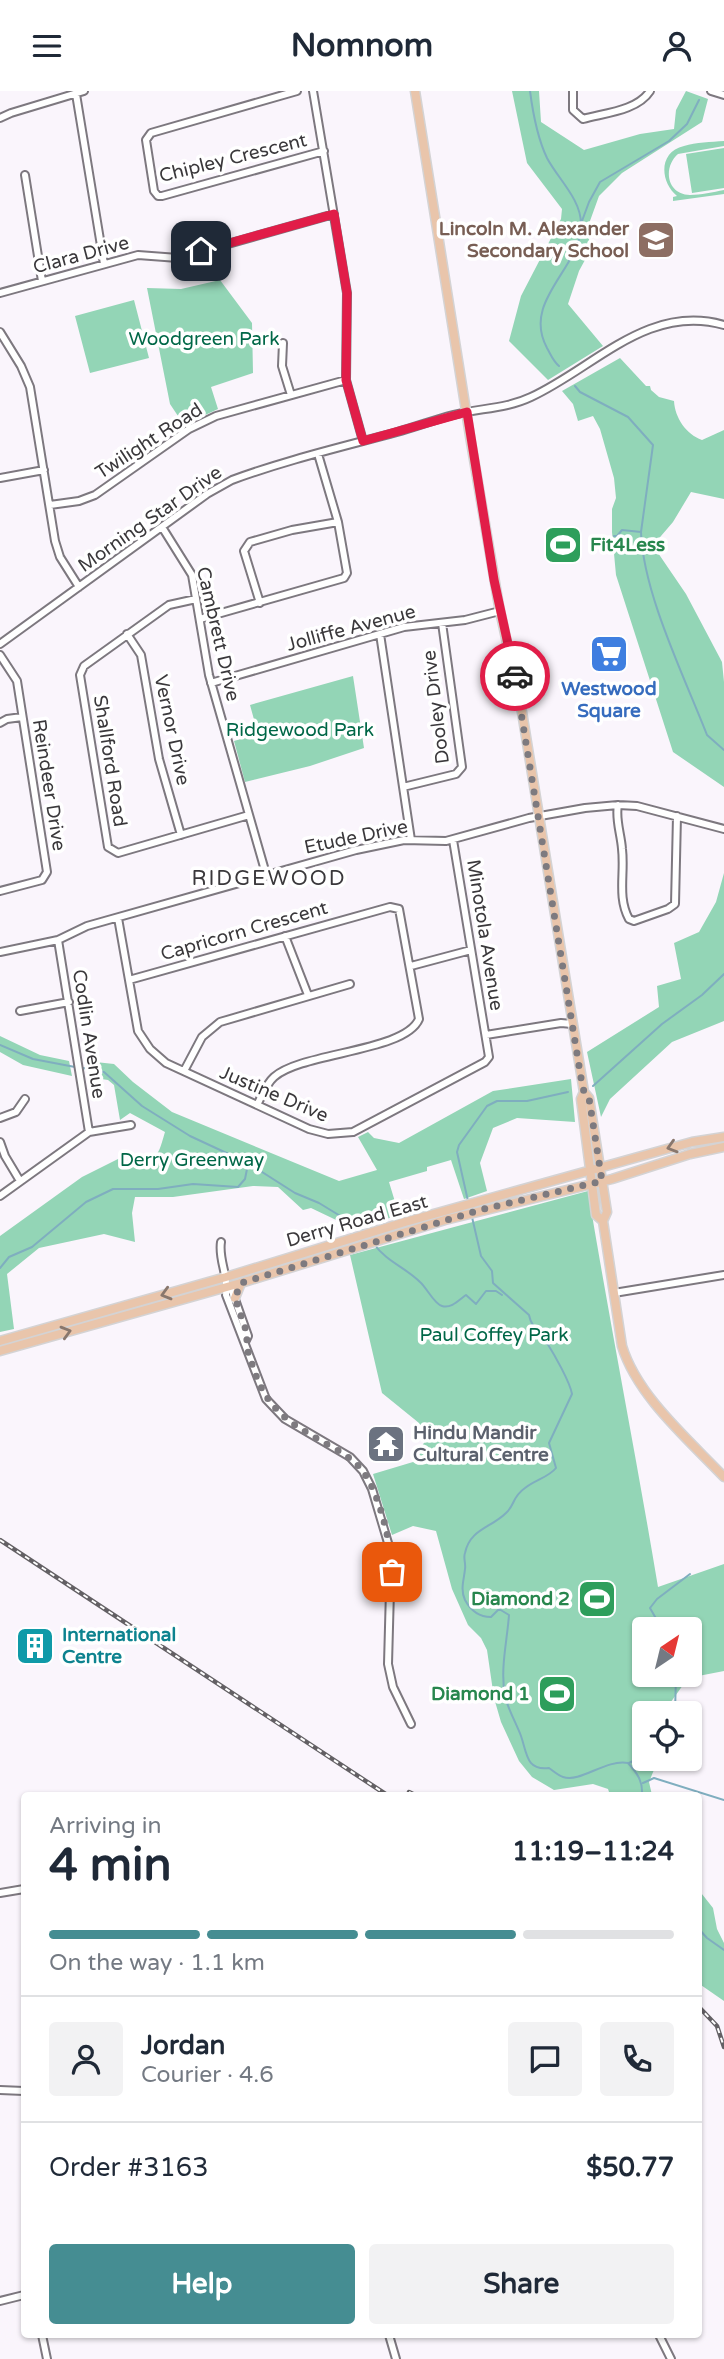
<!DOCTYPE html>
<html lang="en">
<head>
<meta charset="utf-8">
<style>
	body { margin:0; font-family:"Varela Round",sans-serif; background:#f2f2f3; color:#1f2937; height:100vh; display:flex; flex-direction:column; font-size:26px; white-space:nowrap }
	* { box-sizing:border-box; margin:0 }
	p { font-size:23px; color:#747a83 }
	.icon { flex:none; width:38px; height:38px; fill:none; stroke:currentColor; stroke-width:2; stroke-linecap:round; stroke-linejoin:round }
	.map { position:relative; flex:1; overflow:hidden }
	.panel { position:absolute; left:21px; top:1701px; width:681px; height:546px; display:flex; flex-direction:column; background:#fff; border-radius:7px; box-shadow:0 2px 5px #0004 }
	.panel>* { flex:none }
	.needle { width:46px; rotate:35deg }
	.fabs { position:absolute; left:632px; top:1526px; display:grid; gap:14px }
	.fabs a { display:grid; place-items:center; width:70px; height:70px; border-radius:7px; background:#fff; box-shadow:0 2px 5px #0004; font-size:35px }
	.pin { position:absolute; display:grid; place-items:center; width:60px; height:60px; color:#fff; margin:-30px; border-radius:14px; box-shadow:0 4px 10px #0006 }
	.courier { position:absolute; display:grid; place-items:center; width:70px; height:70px; margin:-35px; border:5px solid #e11d48; border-radius:50%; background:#fff; color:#222; box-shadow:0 2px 9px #0007 }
	.head em { font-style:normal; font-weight:700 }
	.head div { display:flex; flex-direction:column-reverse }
	.head { display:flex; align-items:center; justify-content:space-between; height:119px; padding:0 28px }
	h1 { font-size:46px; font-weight:700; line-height:52px }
	.bar { display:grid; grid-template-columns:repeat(4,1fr); gap:10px 7px; align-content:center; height:84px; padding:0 28px }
	.bar i { height:9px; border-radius:5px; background:#e0e1e3 }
	.bar .selected { background:#458d92 }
	.bar p { grid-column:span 4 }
	.line { display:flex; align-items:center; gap:18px; padding:0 28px; border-top:2px solid #e0e1e3 }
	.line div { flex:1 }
	.round { display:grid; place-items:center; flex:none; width:74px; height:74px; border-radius:7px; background:#f2f2f3 }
	.button { display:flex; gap:14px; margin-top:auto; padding:14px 28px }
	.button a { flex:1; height:80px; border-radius:7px; background:#458d92; color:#fff; font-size:28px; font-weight:700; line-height:80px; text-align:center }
	.button a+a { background:#f2f2f3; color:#1f2937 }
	header { display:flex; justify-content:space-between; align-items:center; height:91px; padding:0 28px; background:#fff; font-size:32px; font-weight:700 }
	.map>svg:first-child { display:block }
	.green { fill:#93d5b6; fill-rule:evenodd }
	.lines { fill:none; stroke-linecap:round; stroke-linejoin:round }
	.stream { stroke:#7faebf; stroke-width:2 }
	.minor-casing { stroke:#7d787f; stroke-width:10 }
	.major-casing { stroke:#d4d3d4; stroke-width:11 }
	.minor { stroke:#fff; stroke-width:6 }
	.major { stroke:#e9c5ab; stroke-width:8 }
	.rail-casing { stroke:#636064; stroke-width:4.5 }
	.rail { stroke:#fff; stroke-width:2; stroke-dasharray:5; stroke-linecap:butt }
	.oneway { stroke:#89776d }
	.done { stroke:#7d7a7f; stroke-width:7; stroke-dasharray:0 12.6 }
	.route { stroke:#e11d48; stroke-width:9 }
	.labels { text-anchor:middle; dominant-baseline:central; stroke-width:7; stroke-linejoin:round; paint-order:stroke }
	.street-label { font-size:19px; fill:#3a383b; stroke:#fff }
	.education-label { font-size:19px; font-weight:bold; fill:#785e54; stroke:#fff; text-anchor:end }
	.park-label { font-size:19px; fill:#006747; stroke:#fff }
	.leisure-label { font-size:19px; font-weight:bold; fill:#27864d; stroke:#fff; text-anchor:end }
	.shop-label { font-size:19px; font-weight:bold; fill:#366cbe; stroke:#fff }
	.worship-label { font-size:19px; font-weight:bold; fill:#5b616d; stroke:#fff; text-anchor:start }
	.culture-label { font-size:19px; font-weight:bold; fill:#0d838f; stroke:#fff; text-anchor:start }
	.neighbourhood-label { font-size:21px; letter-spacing:2px; fill:#3a383b; stroke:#fff }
</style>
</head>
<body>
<header><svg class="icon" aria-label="menu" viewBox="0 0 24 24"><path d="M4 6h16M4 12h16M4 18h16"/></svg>Nomnom<svg class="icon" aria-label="person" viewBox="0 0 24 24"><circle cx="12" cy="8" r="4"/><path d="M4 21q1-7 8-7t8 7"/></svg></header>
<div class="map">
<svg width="724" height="2268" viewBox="0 0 724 2268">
	<rect width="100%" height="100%" fill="#faf5fc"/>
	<path class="green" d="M512,0h27l2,31 43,28 56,-16 34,-5 2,-19 10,-19 22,8 -6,23 -80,51 -23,23 -13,36 6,15 -13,24 -11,33 35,42 -55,34 -39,-39 12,-45 40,-77 1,-10 -35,-46z
		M724,50v5l-46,8c-15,13 -12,40 12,41 11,0 23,-3 34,-5v4l-51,7v-4l4,-1c-17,-14 -19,-44 7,-50 12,-4 27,-4 40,-5z
		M724,57v40l-32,5 -6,-39z
		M220,189l32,43 1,50 -42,14 7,22 -34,16 -14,-21 -23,-116 34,1z
		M134,209l15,58 -59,15 -15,-57z
		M620,267l26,28h4l1,4 8,7 15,4c1,17 12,33 28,39l22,-10v69l-33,-7 -18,30 -18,21 1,7 30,44 36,68 2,20v105l-51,-35 -57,-177 -4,-43v-23l4,-11 -2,-20 -14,-49 -7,-13 -15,5 -5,-17 -11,-13z
		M353,585l11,72 -54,18 -65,16 -11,-41 24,-7 -8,-29z
		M724,782v148l-52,21 -62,57 -9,18 -14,-65 72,-45 -2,-21 24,-7 -7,-36 25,-11 17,-30z
		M0,945l40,19 29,6 3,15 -49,-11 -23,-13z
		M86,970l28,3 19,18 39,30 167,69 38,-11 -19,-33 10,-5 6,6 25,5 94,-52 78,-12 4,43 -58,-4 -24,10 -13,35 7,28 -23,8 -13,-39 -24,7v4l-38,11 10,33 -44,14 -44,-21 -8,2 -25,-23 -25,-1 -80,11h-38l-3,16 3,29 -31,-8 -65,14 -32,26 7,55 -14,3v-96l82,-59 38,-19c10,5 29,7 37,-4 4,-6 6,-16 8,-22l-35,-19 -10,7 -6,-35 -6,-5 -19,-3z
		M588,1100c22,133 48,264 70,396l66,-23v107l-36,7 -25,35h-19v27l-7,11 7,2v6l14,1 -9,22 3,13h-42l-2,-6 -15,-5 -39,6 -22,-13 -13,-16 -18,-39 -7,-24 -7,-48 -6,-12 -13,-13 -16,-36 -16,-58 -23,-5 -21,9 -19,-61 40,-12 12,-21 -6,-18 -37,-30 -32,-138zM644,1538h46v46h-46z
		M698,1798l15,19 4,21 7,14v58l-26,-18z"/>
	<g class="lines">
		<path class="stream" d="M530,0c3,23 7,46 17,67 11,21 34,41 34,66 1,44 -60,76 -34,124 4,7 6,13 12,18
			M582,130l7,-19 11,-20 69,-41 18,-17 12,-24
			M575,295l5,6 48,25 25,28 -12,87c2,61 43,144 66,203l17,15
			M614,445h3l5,-6 19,2
			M0,954l33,14 42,8
			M83,977l21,4 38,34 48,30 58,27 47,30 24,10 46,28
			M593,995l69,-62 40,-29 22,-21
			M468,1110l-11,-49 2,-7 28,-39 10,-5h30l41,-9
			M472,1126l9,39 11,15 1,12 36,32c2,12 12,19 18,28 7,11 23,39 25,51l-23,49 7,25c-7,9 -21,12 -31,20 -13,9 -10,17 -19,25 -15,15 -36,16 -41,40 -2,5 1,10 0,16 -1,11 -5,20 0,31 6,11 15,17 26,17l8,-8 10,6c-2,27 -9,54 -4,81 2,11 12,29 16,40 6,17 5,35 28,32 4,3 10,8 14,9 18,6 42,-18 65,-14 9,10 15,18 14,32
			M374,1153c12,17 32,24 46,38 7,6 14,22 22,24 9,3 17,-6 24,-11l10,9 10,-13h10l6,4
			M0,1177l9,-11 23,-10 54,-45 27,-13h45l35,-5 45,3 7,-8 3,-15
			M662,1538l-12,-21 7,-9 33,-25
			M675,1622l1,-38
			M629,1672l6,-3 9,-13
			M643,1692l11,-5 70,22
			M698,1837l9,10 17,12"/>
		<defs>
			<path id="minor" d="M297,0l-146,42 -5,7 8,51 4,5h4l162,-45
				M313,0l34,202 -1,87 17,61
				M573,0v19l10,9c21,-6 54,-8 67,-28
				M711,0l13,4
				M76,3l28,170
				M0,27l11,-5 73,-22
				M25,84l17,106
				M0,202l138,-38 40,3 156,-44
				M0,241l21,34 9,21 25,154 5,16 19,30
				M283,252l-1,23 9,29
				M0,387l44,-8
				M50,414l29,-4 16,-6 94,-66 27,-13 130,-36
				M162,436l30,48 17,100 57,199
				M196,508l-27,6 -85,61 -4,9 28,172 10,6 131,-38
				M260,512l-16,-52 6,-9 42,-12 46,-8
				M200,528l144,-41 3,-5 -9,-51 -20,-68
				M127,543l14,21 18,104 22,76
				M380,543l31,206
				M0,553l207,-150 25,-14c54,-20 110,-33 165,-48 18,-5 37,-12 56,-17 26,-7 53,-6 78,-18 63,-29 117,-94 193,-72
				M0,564l17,26 30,191 -5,8 -42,11
				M211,592l193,-56 61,-7 35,-9
				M0,632l7,-4 15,-2
				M403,696l53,-13 6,-7 -20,-144
				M618,714c-3,14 3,29 4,44 3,24 -5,48 7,70l5,2 34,-12 7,-5 2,-88
				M118,827l20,113 12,18 16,14 143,66 19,5 25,-2 132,-70 4,-5 -36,-217
				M285,845l23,59
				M58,849l31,192
				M0,861l58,-12 29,-14 269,-76 48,-10 42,1 83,-23 56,-10 33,-3 19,1 87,23
				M411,875l60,-16
				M129,889l261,-73 9,2 20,110c-14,33 -117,33 -145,58 -8,7 -12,19 -17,28
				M20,920l49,-9
				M486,944l75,-12 11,1
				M184,980l18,-34 18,-15 130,-38
				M0,1027l16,-6 9,-13
				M0,1051l5,14 15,25
				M0,1105l89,-64 42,-7
				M221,1151c-3,18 8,34 5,53l40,104 19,20 65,38 13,14 9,18 19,64 -3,111 5,23 18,37
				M228,1195l4,5 16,45 -3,6
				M614,1202l110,-18
				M0,1802l24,-4
				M0,1999l24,1
				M0,2210l24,-6
				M42,2244l5,24
				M389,2244l7,24
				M659,2244l12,24"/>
			<path id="major" d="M415,0l56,351 28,164 23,106 62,380 5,6 18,114 -4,9 19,125c15,50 67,94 102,131
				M584,1001l-3,7 15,116 7,6
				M235,1207l6,-15
				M0,1250l226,-64 179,-55 287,-80 32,-5
				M0,1260l241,-68 204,-63 167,-41 78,-25 34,-7"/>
		</defs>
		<use href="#minor" class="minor-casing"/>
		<use href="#major" class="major-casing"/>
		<use href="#minor" class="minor"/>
		<use href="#major" class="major"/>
		<defs>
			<path id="rail" d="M0,1449l387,255
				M409,1701l6,3
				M698,1915l19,20 7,21"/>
		</defs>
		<use href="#rail" class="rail-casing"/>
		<use href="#rail" class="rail"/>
	</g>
	<defs><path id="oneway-chevron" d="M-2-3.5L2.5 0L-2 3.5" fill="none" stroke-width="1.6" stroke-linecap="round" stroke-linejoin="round" transform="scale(1.75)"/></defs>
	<g class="oneway">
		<use href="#oneway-chevron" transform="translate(672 1056) rotate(163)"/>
		<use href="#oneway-chevron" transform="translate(166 1203) rotate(164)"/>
		<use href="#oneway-chevron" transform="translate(66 1241) rotate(-16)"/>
	</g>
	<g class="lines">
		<path class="done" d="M392,1481c-1,-29 -12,-78 -30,-102 -9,-11 -21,-18 -34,-25 -38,-22 -61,-34 -75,-78 -3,-10 -9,-22 -5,-31l-13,-38 6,-15 239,-73 122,-29 -13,-83 -5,-6 -3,-14 -66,-402"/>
		<path class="route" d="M201,160l133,-37 13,79 -1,87 17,61 104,-29 27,168 21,96"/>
	</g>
	<defs>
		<symbol id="school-square" viewBox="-11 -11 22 22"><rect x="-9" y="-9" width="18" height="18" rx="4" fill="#8d6e63" stroke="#fff"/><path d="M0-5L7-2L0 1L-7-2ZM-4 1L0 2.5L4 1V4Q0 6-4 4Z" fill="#fff"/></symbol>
		<symbol id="stadium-square" viewBox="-11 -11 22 22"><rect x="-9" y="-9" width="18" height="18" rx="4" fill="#2e9e5b" stroke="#fff"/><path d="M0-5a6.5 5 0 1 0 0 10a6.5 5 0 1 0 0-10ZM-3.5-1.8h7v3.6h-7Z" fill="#fff"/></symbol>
		<symbol id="supermarket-square" viewBox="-11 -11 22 22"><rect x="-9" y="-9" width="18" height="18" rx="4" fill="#3f7fe0" stroke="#fff"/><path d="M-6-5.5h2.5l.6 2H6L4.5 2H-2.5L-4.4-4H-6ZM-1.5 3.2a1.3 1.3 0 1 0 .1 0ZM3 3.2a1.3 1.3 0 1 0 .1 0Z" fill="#fff"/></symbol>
		<symbol id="temple-square" viewBox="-11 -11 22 22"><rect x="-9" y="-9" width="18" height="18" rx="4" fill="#6b7280" stroke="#fff"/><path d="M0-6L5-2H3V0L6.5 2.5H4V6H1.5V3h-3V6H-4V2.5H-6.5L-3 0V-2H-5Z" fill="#fff"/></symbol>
		<symbol id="building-square" viewBox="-11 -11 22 22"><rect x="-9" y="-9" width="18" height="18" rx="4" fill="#0f9aa8" stroke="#fff"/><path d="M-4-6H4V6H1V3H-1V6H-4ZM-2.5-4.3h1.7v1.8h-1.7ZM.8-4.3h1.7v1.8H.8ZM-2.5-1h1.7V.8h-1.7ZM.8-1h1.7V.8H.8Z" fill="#fff"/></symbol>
	</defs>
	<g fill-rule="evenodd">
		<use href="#school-square" x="634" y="127" width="44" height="44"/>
		<use href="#stadium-square" x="541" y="432" width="44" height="44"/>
		<use href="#supermarket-square" x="587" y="541" width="44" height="44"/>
		<use href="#temple-square" x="364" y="1331" width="44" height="44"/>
		<use href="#stadium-square" x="575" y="1486" width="44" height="44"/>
		<use href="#building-square" x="13" y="1533" width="44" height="44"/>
		<use href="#stadium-square" x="535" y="1581" width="44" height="44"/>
	</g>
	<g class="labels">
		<g class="street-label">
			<text transform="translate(233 67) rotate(-14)">Chipley Crescent</text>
			<text transform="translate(81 164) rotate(-15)">Clara Drive</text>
			<text transform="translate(149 350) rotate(-33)">Twilight Road</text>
			<text transform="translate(150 428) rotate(-35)">Morning Star Drive</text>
			<text transform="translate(351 537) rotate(-15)">Jolliffe Avenue</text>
			<text transform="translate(218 543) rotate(77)">Cambrett Drive</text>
			<text transform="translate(436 616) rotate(-97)">Dooley Drive</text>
			<text transform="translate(172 639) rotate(78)">Vernor Drive</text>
			<text transform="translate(110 670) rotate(81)">Shallford Road</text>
			<text transform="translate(49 694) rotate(81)">Reindeer Drive</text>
			<text transform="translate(356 746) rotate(-12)">Etude Drive</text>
			<text transform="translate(244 840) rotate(-16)">Capricorn Crescent</text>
			<text transform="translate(485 844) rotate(81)">Minotola Avenue</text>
			<text transform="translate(89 943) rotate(81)">Codlin Avenue</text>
			<text transform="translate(274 1003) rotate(23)">Justine Drive</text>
			<text transform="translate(357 1130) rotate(-16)">Derry Road East</text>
		</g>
		<g class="education-label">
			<text x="629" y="138">Lincoln M. Alexander<tspan x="629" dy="22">Secondary School</tspan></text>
		</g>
		<g class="park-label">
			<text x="204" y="248">Woodgreen Park</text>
			<text x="300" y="639">Ridgewood Park</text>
			<text x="192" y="1069">Derry Greenway</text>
			<text x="494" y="1244">Paul Coffey Park</text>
		</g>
		<g class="leisure-label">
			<text x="590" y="454" text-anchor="start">Fit4Less</text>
			<text x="570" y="1508">Diamond 2</text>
			<text x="530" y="1603">Diamond 1</text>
		</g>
		<g class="shop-label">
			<text x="609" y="598">Westwood<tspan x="609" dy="22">Square</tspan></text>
		</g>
		<g class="worship-label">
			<text x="413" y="1342">Hindu Mandir<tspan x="413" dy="22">Cultural Centre</tspan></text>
		</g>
		<g class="culture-label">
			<text x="62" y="1544">International<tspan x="62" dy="22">Centre</tspan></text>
		</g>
		<g class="neighbourhood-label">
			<text x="269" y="787">RIDGEWOOD</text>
		</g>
	</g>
</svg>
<div class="fabs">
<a><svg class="needle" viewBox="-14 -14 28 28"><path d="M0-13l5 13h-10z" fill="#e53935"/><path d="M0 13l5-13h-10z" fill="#747a83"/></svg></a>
<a><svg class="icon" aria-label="locate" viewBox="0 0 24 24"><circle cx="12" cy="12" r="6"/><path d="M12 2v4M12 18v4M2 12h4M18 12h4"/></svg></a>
</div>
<div class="pin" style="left:392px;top:1481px;background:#ea580c"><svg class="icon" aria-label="bag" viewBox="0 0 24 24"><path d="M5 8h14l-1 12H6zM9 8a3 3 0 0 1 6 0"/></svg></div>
<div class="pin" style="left:201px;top:160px;background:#1f2937"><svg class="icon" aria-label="home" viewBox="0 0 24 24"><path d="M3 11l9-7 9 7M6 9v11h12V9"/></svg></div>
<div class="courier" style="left:515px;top:585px"><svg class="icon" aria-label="car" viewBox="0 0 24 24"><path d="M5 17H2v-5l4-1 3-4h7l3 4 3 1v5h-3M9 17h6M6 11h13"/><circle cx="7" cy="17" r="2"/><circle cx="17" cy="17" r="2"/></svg></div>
<section class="panel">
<div class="head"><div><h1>4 min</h1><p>Arriving in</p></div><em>11:19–11:24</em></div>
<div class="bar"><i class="selected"></i><i class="selected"></i><i class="selected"></i><i></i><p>On the way · 1.1 km</p></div>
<div class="line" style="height:126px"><a class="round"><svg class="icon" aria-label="person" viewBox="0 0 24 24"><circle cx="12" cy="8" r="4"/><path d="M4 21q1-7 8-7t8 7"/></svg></a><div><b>Jordan</b><p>Courier · 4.6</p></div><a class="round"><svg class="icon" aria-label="chat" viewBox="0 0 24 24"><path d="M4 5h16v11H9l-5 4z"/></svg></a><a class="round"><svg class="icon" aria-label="phone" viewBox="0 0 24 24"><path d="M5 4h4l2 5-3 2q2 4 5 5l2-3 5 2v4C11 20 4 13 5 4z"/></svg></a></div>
<div class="line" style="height:91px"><div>Order #3163</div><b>$50.77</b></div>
<div class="button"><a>Help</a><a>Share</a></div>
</section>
</div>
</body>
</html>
